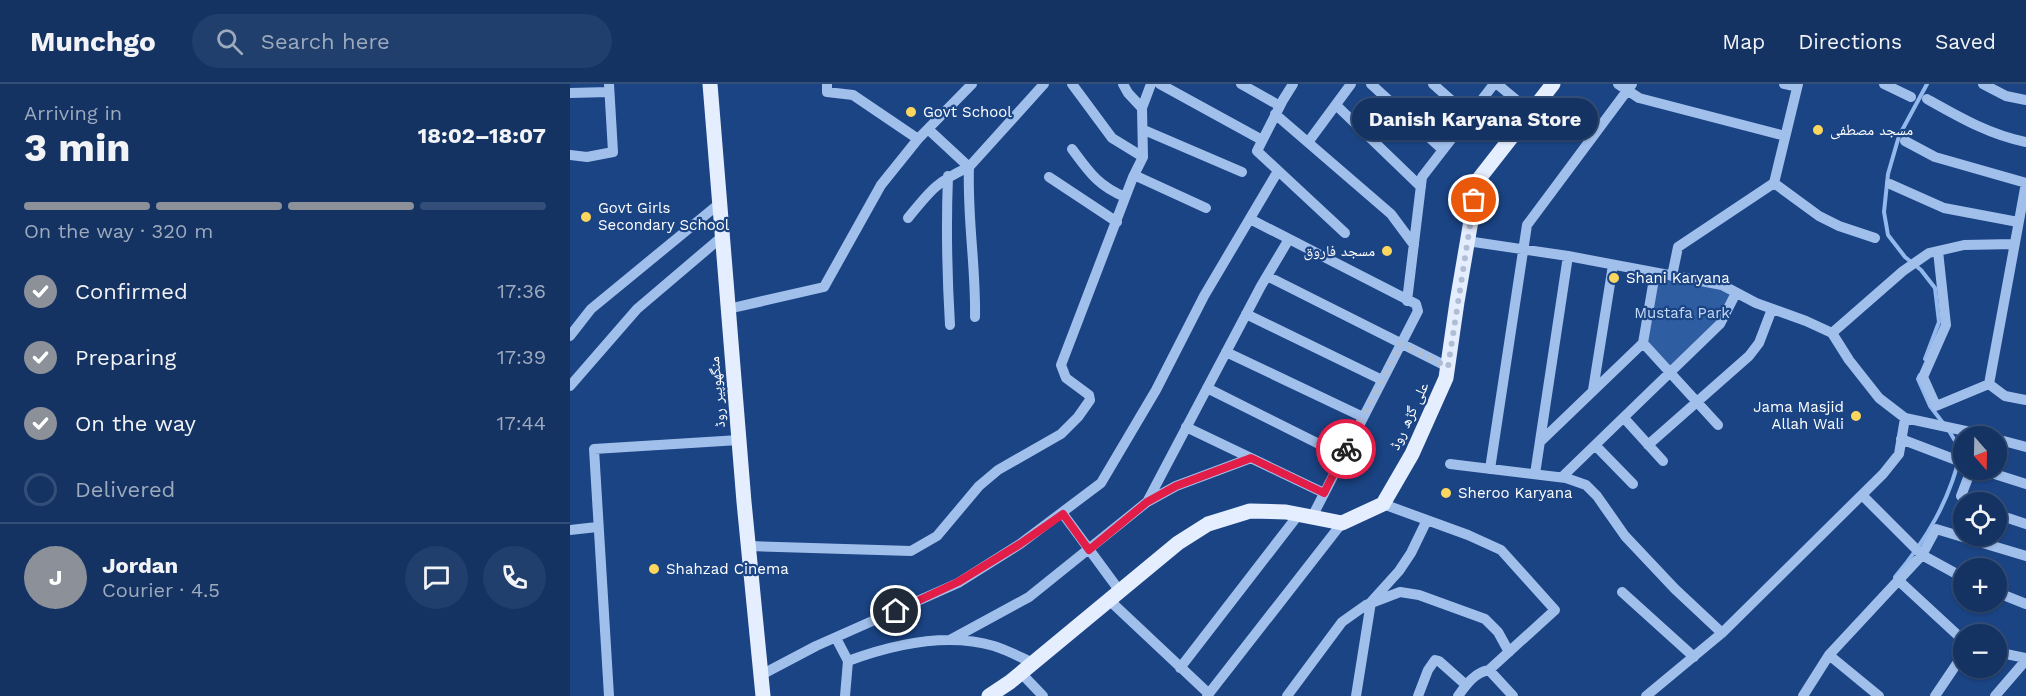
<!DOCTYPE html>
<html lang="en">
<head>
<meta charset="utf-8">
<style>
	body { margin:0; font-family:"Work Sans","Noto Naskh Arabic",sans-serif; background:#213f6c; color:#f1f3f6; height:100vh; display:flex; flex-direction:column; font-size:22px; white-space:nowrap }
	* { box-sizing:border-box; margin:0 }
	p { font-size:20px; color:#9daabe }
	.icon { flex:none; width:33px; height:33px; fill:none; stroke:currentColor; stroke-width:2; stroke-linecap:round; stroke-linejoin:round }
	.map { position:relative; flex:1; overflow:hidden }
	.details { display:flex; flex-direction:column; background:#143363; width:570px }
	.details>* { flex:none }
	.needle { width:39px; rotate:160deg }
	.fabs { position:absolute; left:1383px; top:342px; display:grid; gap:12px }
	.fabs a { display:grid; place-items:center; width:54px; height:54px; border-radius:50%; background:#143363; box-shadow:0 2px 4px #0004,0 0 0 2px #334e78; font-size:30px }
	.pin { position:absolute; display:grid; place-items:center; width:51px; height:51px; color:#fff; margin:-26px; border:3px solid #fff; border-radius:50%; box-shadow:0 2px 6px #0007 }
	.courier { position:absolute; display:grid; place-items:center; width:60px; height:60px; margin:-30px; border:4px solid #e11d48; border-radius:50%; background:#fff; color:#222; box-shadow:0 2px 8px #0007 }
	.bubble { position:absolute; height:42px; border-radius:21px; background:#143363; box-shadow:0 2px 4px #0004,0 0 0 2px #334e78; font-size:20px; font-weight:700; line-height:42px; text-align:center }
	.headline em { font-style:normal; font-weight:700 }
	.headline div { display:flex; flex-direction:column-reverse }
	.headline { display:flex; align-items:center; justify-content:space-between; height:102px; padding:0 24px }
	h1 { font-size:39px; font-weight:700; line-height:45px }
	.bar { display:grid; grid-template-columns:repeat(4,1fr); gap:9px 6px; align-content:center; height:72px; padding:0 24px }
	.bar i { height:8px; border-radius:4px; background:#334e78 }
	.bar .selected { background:#8c9099 }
	.bar p { grid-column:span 4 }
	.line { display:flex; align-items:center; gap:15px; padding:0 24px; border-top:2px solid #334e78 }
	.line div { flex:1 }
	.round { display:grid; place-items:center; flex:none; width:63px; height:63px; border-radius:32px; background:#213f6c }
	ol { padding:0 24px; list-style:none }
	li { display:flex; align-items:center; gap:18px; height:66px }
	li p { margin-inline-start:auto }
	li .icon { padding:6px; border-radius:50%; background:#8c9099; color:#fff; stroke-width:4 }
	li:last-child { color:#9daabe }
	li i { width:33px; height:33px; border:3px solid #334e78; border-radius:50% }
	header { display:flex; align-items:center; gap:36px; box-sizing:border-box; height:84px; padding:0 30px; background:#143363; border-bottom:2px solid #334e78 }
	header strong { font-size:28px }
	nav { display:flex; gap:33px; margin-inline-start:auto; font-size:21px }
	.search { width:420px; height:54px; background:#213f6c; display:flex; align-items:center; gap:15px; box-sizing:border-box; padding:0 21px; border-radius:33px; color:#9daabe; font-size:22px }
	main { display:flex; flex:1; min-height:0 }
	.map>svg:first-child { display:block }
	.park { fill:#2e5da2 }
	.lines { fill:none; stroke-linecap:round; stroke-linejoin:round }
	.stream { stroke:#94b9ed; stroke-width:4 }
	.minor { stroke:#a1bfeb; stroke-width:10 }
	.major { stroke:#e5eeff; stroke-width:15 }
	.done { stroke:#afbed4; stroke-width:6; stroke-dasharray:0 10.8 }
	.route { stroke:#e11d48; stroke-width:8 }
	.poi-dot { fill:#fdd65d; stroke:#1b4484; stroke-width:2 }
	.labels { text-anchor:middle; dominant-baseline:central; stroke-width:4.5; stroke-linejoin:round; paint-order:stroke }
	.poi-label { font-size:15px; fill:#fff; stroke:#1b4484; text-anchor:start }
	.park-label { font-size:15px; fill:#c6daf8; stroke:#1b4484 }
	.street-label { font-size:15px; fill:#fff; stroke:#1b4484 }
</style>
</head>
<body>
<header>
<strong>Munchgo</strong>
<div class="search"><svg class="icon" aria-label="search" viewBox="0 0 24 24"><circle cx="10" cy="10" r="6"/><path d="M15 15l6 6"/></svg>Search here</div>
<nav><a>Map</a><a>Directions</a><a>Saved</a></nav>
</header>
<main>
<section class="details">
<div class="headline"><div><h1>3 min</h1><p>Arriving in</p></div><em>18:02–18:07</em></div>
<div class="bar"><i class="selected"></i><i class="selected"></i><i class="selected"></i><i></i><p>On the way · 320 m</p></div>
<ol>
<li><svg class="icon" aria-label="check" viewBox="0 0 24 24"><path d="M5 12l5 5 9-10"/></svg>Confirmed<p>17:36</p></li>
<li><svg class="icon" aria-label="check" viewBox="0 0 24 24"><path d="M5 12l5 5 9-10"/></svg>Preparing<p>17:39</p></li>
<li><svg class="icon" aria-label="check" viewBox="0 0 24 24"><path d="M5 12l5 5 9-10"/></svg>On the way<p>17:44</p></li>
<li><i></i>Delivered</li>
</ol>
<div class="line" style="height:108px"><b class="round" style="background:#8c9099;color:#fff">J</b><div><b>Jordan</b><p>Courier · 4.5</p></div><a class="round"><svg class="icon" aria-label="chat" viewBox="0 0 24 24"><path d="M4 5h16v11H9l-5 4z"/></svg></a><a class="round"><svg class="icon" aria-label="phone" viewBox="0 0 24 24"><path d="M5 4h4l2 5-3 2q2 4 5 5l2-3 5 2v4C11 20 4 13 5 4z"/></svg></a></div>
</section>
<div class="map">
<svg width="1456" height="612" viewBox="0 0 1456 612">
	<rect width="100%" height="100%" fill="#1b4484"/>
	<path class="park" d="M1085,189l81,20 -16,31 -50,49 -27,-30z"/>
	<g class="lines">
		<path class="stream" d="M1355,275l14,-37 -4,-34 -14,-18 -16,-13 -17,-22 -4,-23 4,-38 11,-38 28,-52
			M1350,291l-2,4 12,27 13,17
			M1325,493c32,-38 55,-77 66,-126l-13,-22"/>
		<path class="minor" d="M257,0v8l26,3 65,44
			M502,0l40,54 31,19
			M553,0l5,9 14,15
			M590,0l102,56
			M671,0l39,22
			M723,0l-10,16 -26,51 88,82
			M801,0l72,66
			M863,0l36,32
			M927,0l34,28
			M1048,0l21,14 146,38
			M1214,0l13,3
			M1314,0l27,13
			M1413,0l23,12 20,4
			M0,9l39,-1
			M1357,15c32,18 63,36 99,43
			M766,21l85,82
			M705,30l116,100 23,31
			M574,46l98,42
			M739,57l42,-57
			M1335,57l30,16 91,26
			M502,65c17,23 26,37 53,48
			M0,71l17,2 26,-5 -4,-68
			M564,91l72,33
			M378,92c-2,50 -1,99 2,149
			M479,93l68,45
			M1204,99l45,33 20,10 36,12
			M1456,99l-37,201 16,12 21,4
			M1320,100l54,24 74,14
			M338,134c22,-27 28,-36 61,-51l-41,-38
			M680,135l166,85 2,7 -106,206
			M897,157l101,15 154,29 34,18 50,18 26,12 17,27 30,38 26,20 84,18
			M1368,167l8,74 -23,52 13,29 53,-22
			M697,192l181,91
			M1102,192l6,-29 96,-64 24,-99
			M837,217l15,-124 72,-93
			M158,225l96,-22 57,-102 37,-46 54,-55
			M676,230l136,66
			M405,233c1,-50 -8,-100 -6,-150l75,-83
			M1262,249l71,-62 26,-18 35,-8 50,-1
			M0,252l21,-27 129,-106
			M1073,259l75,82
			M656,268l137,65
			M0,302l67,-77 87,-74
			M637,304l136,68
			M1023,306l20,-125
			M1054,334l39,43
			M616,343l138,66
			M1331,355l63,24
			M1426,355l30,8
			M970,358l103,-99 12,-70
			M1025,361l38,39
			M1078,361l101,-89 10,-13 13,-34
			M880,380l116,14 20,7 11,11 28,40 50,53 47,44
			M920,385l37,-244 105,-141
			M1401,386l-10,26 13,6
			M1412,386l44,14
			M965,390l33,-218
			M992,393l158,-153 16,-31
			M1292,411l60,60 42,23
			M577,418l114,-216 28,-47
			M813,420l85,31 33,15 54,60 -66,60 24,26
			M493,430l56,76
			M1426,430l30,10
			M0,446l27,-3
			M179,462l162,5 26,-15 42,-50 19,-16 63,-36 17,-17 12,-17 -1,-5 -23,-17 -5,-13 72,-188 10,-20 -1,-49 9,-24
			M1328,496l66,61
			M1052,508l72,65
			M1426,508l30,12
			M538,515l101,95
			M266,554l12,23
			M380,556l79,-43 118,-95 29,-16 75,-28
			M1426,568l30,6
			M1259,571l50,41
			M610,584l119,-154
			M451,589l22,23
			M191,591l55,-29 142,-63 62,-39 81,-61 55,-93 48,-94 74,-125
			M39,612l-15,-247 145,-9
			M275,612l3,-35c46,-17 98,-29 146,-15 13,4 26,11 39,17
			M637,612l135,-173
			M717,612l55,-74 24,-17 34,-13 19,3 66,24 13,13 11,20
			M786,612l15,-94 28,-31 12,-18 16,-33
			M848,612l10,-26 7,-10 4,1 27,24
			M888,612c8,-11 17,-24 31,-26
			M1076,612l76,-63 161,-159 16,-20 6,-36
			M1233,612l26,-41 93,-100 14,-26 90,27
			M1365,612l29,-43
			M1425,612l31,-36"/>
		<path class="major" d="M140,0l34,418 19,194
			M419,612l21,-14 168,-139 30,-19 42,-13 36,1 56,11 41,-19 29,-50 34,-76 11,-76 21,-122 75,-96"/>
	</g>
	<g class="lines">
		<path class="done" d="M776,365l55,-105 47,23 26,-167"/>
		<path class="route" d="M326,527l62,-29 62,-38 43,-30 26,36 58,-48 29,-16 75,-28 73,35 22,-44"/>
	</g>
	<g class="poi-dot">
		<circle cx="341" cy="28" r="6"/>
		<circle cx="1248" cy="46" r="6"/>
		<circle cx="16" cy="133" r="6"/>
		<circle cx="817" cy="167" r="6"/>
		<circle cx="1044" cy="194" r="6"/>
		<circle cx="1286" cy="332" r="6"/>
		<circle cx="876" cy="409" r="6"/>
		<circle cx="84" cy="485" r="6"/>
	</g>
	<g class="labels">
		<g class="poi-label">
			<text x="353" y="28">Govt School</text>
			<text x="1260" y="46">مسجد مصطفی</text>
			<text x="28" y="124">Govt Girls<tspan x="28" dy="17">Secondary School</tspan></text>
			<text x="805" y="167" text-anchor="end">مسجد فاروق</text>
			<text x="1056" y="194">Shani Karyana</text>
			<text x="1274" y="323" text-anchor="end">Jama Masjid<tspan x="1274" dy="17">Allah Wali</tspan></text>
			<text x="888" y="409">Sheroo Karyana</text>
			<text x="96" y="485">Shahzad Cinema</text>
		</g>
		<g class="park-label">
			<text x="1112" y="229">Mustafa Park</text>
		</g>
		<g class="street-label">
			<text transform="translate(147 308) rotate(-95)">منگھوپیر روڈ</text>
			<text transform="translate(839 332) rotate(-65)">علی گڑھ روڈ</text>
		</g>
	</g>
</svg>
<div class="fabs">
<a><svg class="needle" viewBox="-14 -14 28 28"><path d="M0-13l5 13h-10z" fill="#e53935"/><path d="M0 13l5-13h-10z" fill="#9daabe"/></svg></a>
<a><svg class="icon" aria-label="locate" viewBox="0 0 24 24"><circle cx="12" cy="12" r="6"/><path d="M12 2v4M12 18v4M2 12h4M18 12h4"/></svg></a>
<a>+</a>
<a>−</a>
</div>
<div class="pin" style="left:904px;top:116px;background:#ea580c"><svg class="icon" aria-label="bag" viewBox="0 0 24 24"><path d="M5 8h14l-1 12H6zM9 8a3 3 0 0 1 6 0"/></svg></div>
<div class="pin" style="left:326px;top:527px;background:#1f2937"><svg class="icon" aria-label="home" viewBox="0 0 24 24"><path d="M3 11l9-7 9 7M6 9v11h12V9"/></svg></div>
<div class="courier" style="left:776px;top:365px"><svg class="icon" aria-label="bike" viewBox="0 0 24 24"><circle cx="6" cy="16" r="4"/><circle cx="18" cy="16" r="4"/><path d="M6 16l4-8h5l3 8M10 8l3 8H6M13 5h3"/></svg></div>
<div class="bubble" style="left:782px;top:14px;width:246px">Danish Karyana Store</div>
</div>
</main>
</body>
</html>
